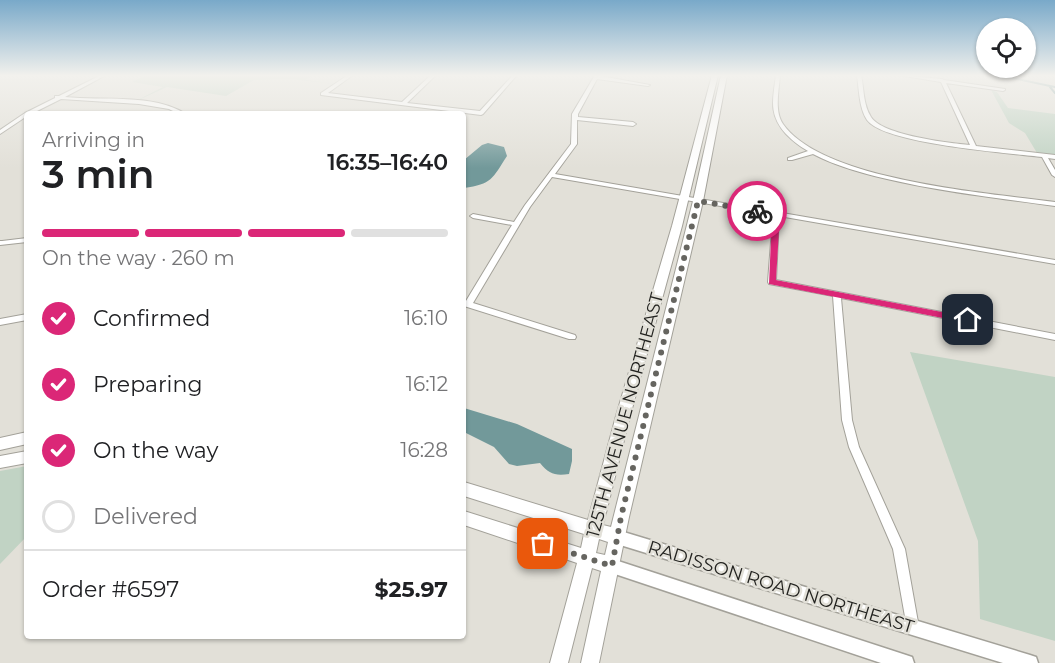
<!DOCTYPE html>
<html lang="en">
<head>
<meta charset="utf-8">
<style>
	body { margin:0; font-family:Montserrat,sans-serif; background:#f6f6f6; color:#202124; height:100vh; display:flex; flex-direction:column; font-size:22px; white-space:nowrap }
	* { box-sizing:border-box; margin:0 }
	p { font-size:20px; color:#757577 }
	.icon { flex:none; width:33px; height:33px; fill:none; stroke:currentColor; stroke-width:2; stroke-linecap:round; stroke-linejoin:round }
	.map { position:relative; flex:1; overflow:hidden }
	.sheet { position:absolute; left:24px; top:111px; width:442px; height:528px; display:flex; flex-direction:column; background:#fff; border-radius:6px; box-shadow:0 2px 4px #0004 }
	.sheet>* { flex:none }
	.tools { position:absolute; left:976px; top:18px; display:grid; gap:12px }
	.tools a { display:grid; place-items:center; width:60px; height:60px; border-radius:50%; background:#fff; box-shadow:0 2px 4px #0004; font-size:30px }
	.pin { position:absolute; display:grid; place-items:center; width:51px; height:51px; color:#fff; margin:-26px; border-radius:12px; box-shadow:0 3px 9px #0006 }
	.courier { position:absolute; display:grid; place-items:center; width:60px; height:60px; margin:-30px; border:4px solid #db2777; border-radius:50%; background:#fff; color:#222; box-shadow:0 2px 8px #0007 }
	.overview em { font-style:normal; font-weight:600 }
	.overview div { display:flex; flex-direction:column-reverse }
	.overview { display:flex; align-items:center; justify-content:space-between; height:102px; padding:0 18px }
	h1 { font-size:39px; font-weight:600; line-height:45px }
	.bar { display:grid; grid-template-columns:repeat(4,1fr); gap:9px 6px; align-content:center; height:72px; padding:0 18px }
	.bar i { height:8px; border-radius:4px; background:#e0e0e0 }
	.bar .on { background:#db2777 }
	.bar p { grid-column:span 4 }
	.line { display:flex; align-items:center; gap:15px; padding:0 18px; border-top:2px solid #e0e0e0 }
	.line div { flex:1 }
	ol { padding:0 18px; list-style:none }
	li { display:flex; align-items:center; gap:18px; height:66px }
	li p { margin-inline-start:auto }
	li .icon { padding:6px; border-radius:50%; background:#db2777; color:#fff; stroke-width:4 }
	li:last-child { color:#757577 }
	li i { width:33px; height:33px; border:3px solid #e0e0e0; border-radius:50% }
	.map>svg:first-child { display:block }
	.green { fill:#c1d3c4 }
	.water { fill:#72999a }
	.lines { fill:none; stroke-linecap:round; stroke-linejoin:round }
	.stream { stroke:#72999a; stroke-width:2 }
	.minor-casing { stroke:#a3a199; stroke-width:2 }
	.tertiary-casing { stroke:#a3a199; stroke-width:3 }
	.secondary-casing { stroke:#a3a199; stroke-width:2 }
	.minor { fill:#fff; fill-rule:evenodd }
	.tertiary { fill:#fff; fill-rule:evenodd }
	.secondary { fill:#fff; fill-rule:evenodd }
	.route { fill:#db2777 }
	.done { stroke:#666560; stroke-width:6; stroke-dasharray:0 10.8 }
	.labels { text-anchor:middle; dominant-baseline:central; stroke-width:5; stroke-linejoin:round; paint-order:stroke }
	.near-street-label { font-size:18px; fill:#232320; stroke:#e2e0d8 }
</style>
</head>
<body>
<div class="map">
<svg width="1055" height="663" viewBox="0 0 1055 663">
	<rect width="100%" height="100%" fill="#e2e0d8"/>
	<path class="green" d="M146,75h167l-7,5 29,4 -44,-5 -37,1 -28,16 -59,-9 -31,14 27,-14 -31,-5z
		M991,90l6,2 11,16 47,6v41l-18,-2 -12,-20 -16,-10z
		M910,352l145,25v264l-75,-22 -2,-78z
		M27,466v70l-27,28v-93z"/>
	<path class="water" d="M488,143l16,4 3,9c-15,23 -15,28 -43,32v-28l18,-15z
		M464,408l53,16 55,25v12l-3,13c-14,2 -20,0 -29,-11l-23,3 -8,-2 -15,-17 -30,-15z"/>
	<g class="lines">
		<path class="stream" d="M998,75l57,12
			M1050,87l5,6"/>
		<defs>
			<path id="minor" d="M101,75h5l-41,22c37,4 88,-4 121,17h-7l-10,-5 -30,-5 -78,-5 -30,15h-4v2l-27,18v-4l25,-17 30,-15v-2h4z
				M348,75h5l-25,18 74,9 29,-27h5l-29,28 73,8 33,-36h4l-34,39 -2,1 -160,-20v-2z
				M595,75l55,10 -2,1 -51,-7 -19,35v3l55,5 3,2 -3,2 -56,-6v24l-22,30 500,86v4l-276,-48 -3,64 279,54v6l-214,-42 11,122 7,27 46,102 14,79 -2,4 -4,2 -4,-2 -2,-4 -14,-79 -44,-102 -7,-27 -9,-124 -64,-12 -1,-2 5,-67 -221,-38 -22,30 -57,96 102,32 1,2 -1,2h-6l-105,-33v-5h2l46,-76 -39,-7 -3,-2 3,-2 41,8 11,-17 46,-61 1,-30z
				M776,75h4c-1,15 -6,36 3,49 40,57 206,69 272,78v4c-56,-8 -113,-14 -168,-27 -26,-6 -51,-13 -74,-25l-21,6h-4v-2l20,-7c-9,-5 -15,-10 -22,-17 -18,-20 -13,-35 -10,-59z
				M857,75h4c3,13 2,30 10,42 11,18 77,26 99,28l-29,-63 -43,-7 44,4 2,1 61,9v1l-2,1 -57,-8 30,63 79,9v4l-7,-1 7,12v7l-3,-2 -10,-18c-33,-4 -158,-13 -175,-37 -8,-12 -8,-31 -10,-45z
				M27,238v4l-27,3v-4h2z
				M27,314v6l-27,5v-6z"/>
			<path id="tertiary" d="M617,530l413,125 6,2 2,6h-35l-386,-119 -5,-2 -2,-5 2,-5z
				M612,559l294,96 6,2 2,6h-33l-269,-90 -5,-2 -2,-5 2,-5z"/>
			<path id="secondary" d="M712,75h6l-36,151 -52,190 -27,109 8,2 82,-326 28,-126h6l-24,126 -74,316 -30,146h-18l20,-92 -9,-3 -24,95h-18l27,-100 -113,-38v-14l117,37 3,-14 -120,-38v-14l124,38 28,-104 56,-190zM599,539l9,3 -3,13 -9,-2z
				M27,432v12l-27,6v-12z
				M27,451v12l-27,5v-12z"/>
		</defs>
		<use href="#minor" class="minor-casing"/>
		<use href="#tertiary" class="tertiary-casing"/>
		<use href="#secondary" class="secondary-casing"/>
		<use href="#minor" class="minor"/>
		<use href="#tertiary" class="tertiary"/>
		<use href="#secondary" class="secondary"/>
	</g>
	<linearGradient id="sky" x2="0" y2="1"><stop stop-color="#79a9c9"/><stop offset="0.45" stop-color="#f2f1ed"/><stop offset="1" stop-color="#f2f1ed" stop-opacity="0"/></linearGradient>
	<rect width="1055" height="168" fill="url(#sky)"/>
	<path class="route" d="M754,209l26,5 -4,66 192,37 5,3 -5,3 -199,-39 3,-69 -18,-3z"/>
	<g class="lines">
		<path class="done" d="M543,544l69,22 9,-49 77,-316 59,10"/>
	</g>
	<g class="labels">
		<g class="near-street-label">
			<text transform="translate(625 415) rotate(-75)">125TH AVENUE NORTHEAST</text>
			<text transform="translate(781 587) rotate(17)">RADISSON ROAD NORTHEAST</text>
		</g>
	</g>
</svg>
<div class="tools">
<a><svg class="icon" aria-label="locate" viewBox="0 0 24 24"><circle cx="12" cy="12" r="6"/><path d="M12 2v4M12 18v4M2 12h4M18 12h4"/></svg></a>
</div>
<div class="pin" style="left:543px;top:544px;background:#ea580c"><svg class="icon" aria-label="bag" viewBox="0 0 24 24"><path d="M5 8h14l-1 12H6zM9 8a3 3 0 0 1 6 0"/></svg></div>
<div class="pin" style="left:968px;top:320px;background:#1f2937"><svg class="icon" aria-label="home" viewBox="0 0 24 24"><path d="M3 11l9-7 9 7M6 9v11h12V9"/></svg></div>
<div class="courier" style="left:757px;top:211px"><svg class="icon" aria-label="bike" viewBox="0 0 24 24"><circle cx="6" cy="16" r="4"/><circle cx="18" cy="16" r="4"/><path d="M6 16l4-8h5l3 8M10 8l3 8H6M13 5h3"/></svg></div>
<section class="sheet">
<div class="overview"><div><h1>3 min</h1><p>Arriving in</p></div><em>16:35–16:40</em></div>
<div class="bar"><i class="on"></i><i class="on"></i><i class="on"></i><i></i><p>On the way · 260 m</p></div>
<ol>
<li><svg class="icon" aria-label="check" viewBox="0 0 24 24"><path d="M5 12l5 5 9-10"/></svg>Confirmed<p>16:10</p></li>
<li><svg class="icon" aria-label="check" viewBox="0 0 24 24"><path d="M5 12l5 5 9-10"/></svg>Preparing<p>16:12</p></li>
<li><svg class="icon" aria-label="check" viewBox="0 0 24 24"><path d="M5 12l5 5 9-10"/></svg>On the way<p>16:28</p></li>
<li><i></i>Delivered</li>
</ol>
<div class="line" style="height:78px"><div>Order #6597</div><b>$25.97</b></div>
</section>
</div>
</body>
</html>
